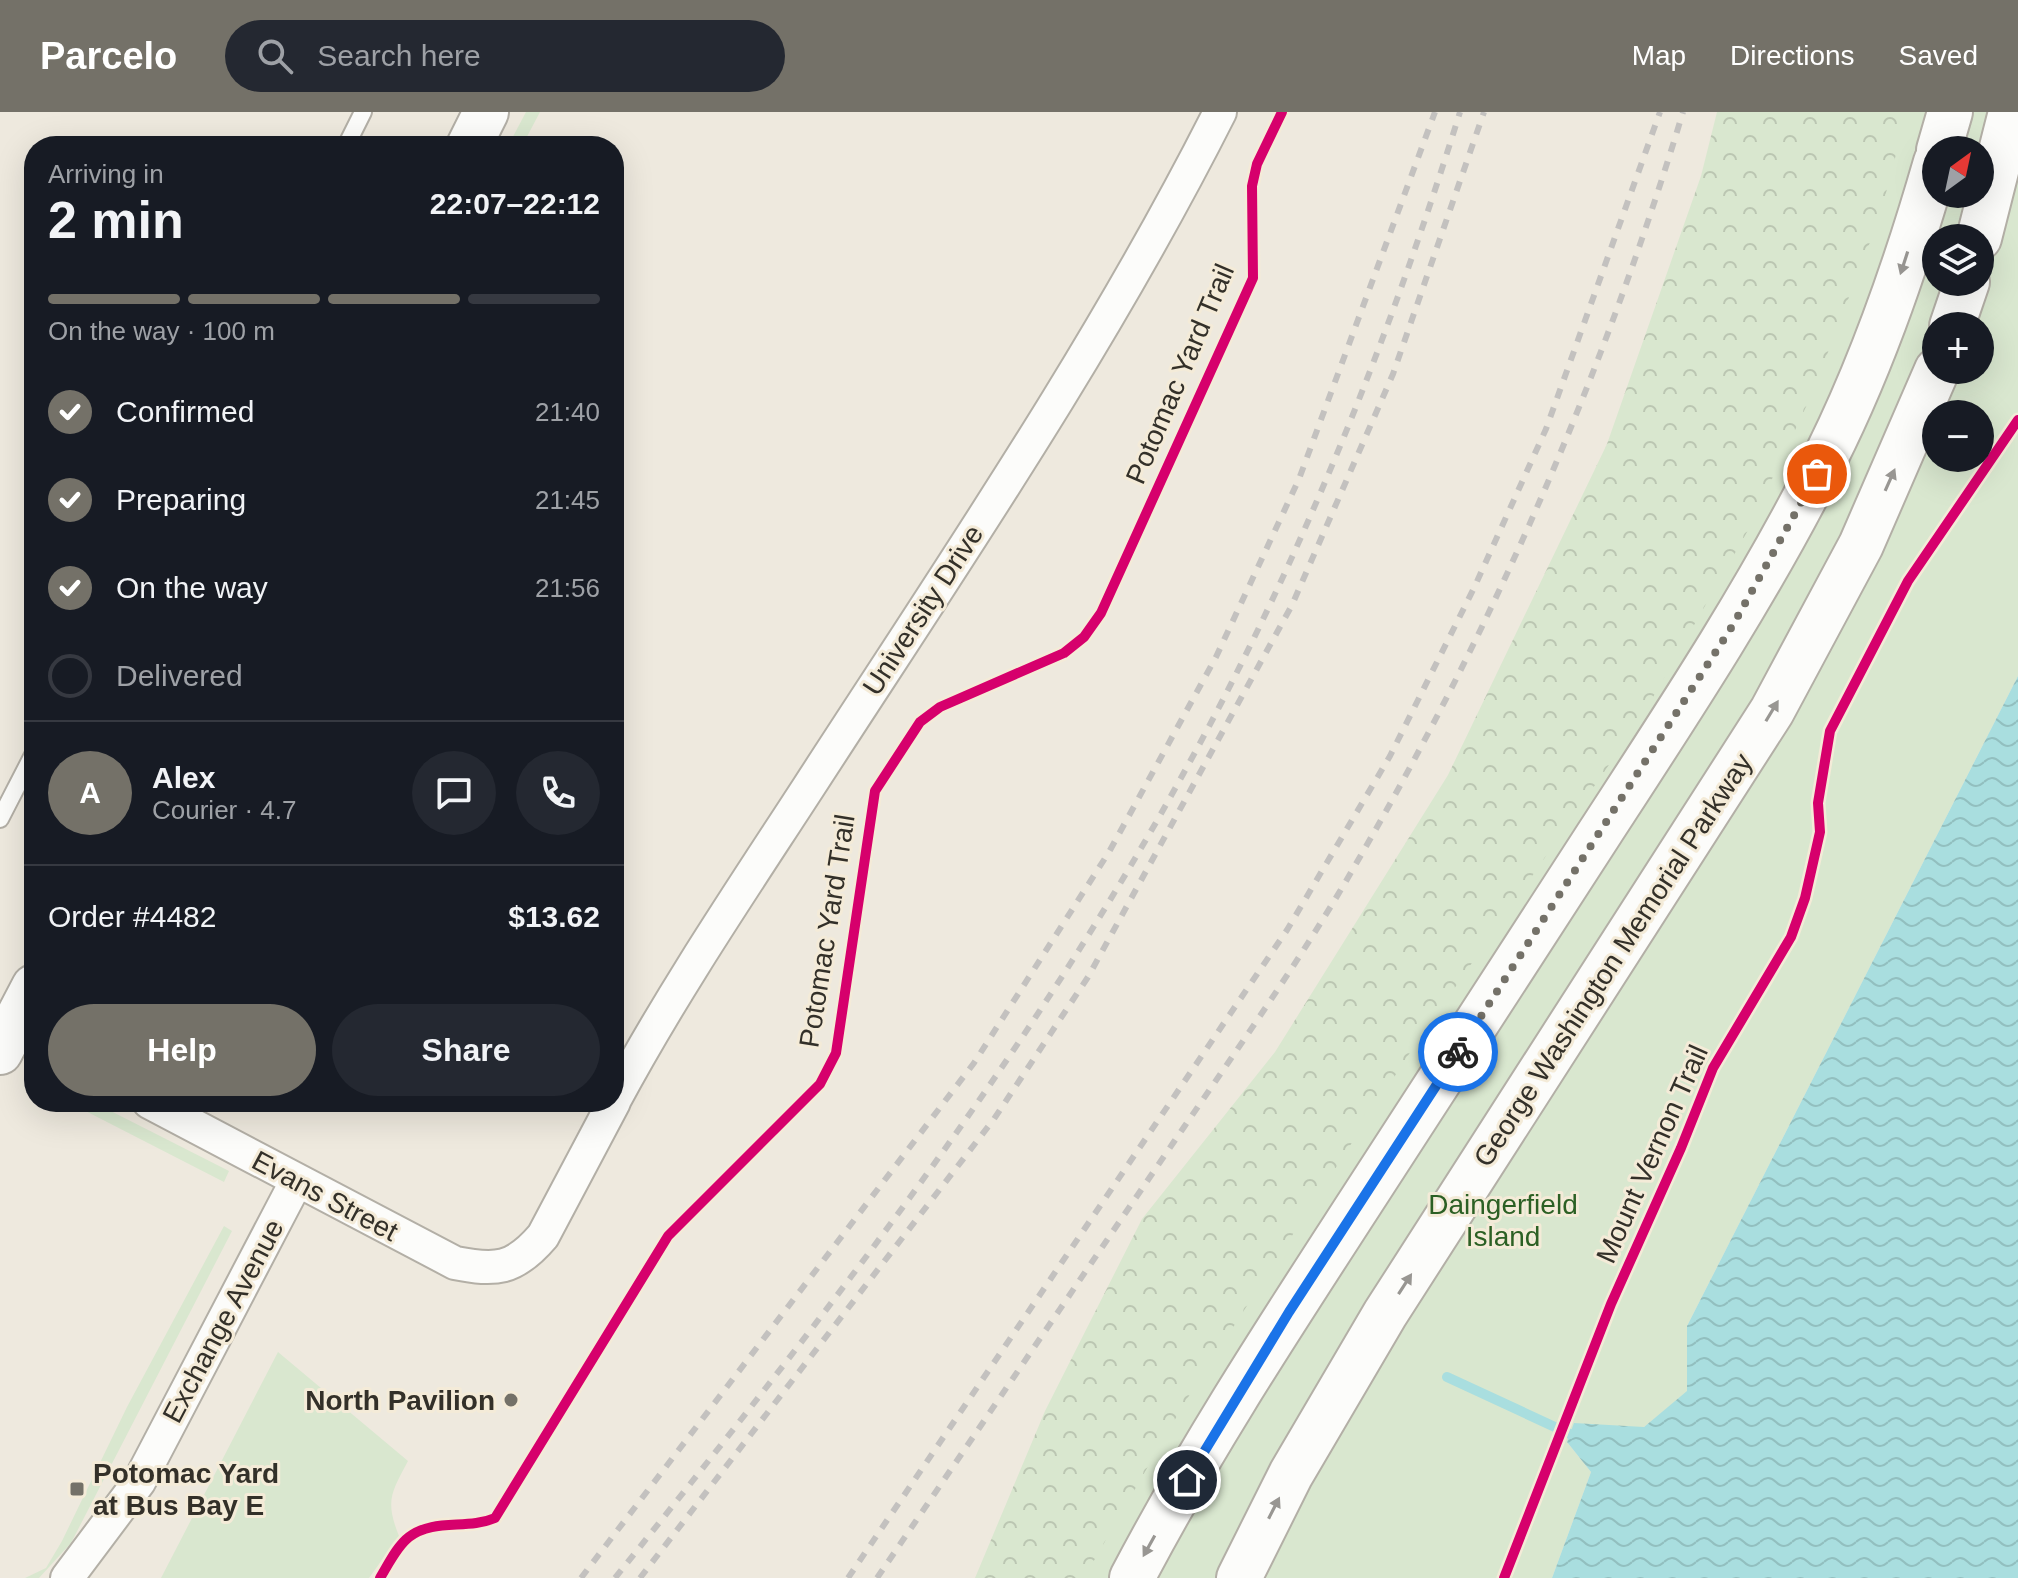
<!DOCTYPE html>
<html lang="en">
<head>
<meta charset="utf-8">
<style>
	body { margin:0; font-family:Arial,sans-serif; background:#242831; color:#f1f3f6; height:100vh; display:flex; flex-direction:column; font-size:30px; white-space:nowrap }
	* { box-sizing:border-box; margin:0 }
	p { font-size:26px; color:#9ea1a6 }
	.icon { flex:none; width:44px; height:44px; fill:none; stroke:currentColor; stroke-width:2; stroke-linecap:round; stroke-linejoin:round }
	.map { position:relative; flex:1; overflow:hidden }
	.side { position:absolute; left:24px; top:24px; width:600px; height:976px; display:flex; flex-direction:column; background:#171b24; border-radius:32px; box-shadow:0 8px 32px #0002 }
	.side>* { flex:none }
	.needle { width:52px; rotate:33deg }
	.tools { position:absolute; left:1922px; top:24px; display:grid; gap:16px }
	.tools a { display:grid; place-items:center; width:72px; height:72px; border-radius:50%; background:#171b24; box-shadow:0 8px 32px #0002; font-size:40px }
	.pin { position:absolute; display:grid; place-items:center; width:68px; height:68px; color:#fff; margin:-34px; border:4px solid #fff; border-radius:50%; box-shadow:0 2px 8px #0007 }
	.courier { position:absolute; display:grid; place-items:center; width:80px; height:80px; margin:-40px; border:6px solid #1a73e8; border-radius:50%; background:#fff; color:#222; box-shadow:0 2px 10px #0007 }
	.overview em { font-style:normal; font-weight:600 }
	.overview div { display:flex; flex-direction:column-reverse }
	.overview { display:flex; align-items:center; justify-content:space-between; height:136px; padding:0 24px }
	h1 { font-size:52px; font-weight:600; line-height:60px }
	.bar { display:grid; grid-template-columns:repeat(4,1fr); gap:12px 8px; align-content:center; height:96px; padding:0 24px }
	.bar i { height:10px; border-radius:6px; background:#363941 }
	.bar .on { background:#747168 }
	.bar p { grid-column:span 4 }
	.line { display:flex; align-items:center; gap:20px; padding:0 24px; border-top:2px solid #363941 }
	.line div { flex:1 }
	.round { display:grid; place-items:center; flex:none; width:84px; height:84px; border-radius:42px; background:#242831 }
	ol { padding:0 24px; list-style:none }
	li { display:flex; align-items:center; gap:24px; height:88px }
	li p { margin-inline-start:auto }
	li .icon { padding:8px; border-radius:50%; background:#747168; color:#fff; stroke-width:4 }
	li:last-child { color:#9ea1a6 }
	li i { width:44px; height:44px; border:4px solid #363941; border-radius:50% }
	.cta { display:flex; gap:16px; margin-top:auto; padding:16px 24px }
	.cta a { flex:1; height:92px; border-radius:48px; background:#747168; color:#fff; font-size:32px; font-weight:600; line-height:92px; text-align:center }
	.cta a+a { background:#242831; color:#f1f3f6 }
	header { display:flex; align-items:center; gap:48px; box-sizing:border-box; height:112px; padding:0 40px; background:#747168; color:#fff }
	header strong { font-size:38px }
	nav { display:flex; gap:44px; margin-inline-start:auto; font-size:28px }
	.search { width:560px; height:72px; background:#242831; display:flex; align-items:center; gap:20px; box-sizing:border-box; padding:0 28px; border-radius:44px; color:#9ea1a6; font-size:30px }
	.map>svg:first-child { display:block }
	.green { fill:#d9e7cf; fill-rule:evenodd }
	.forest { fill:url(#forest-crowns) }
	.water { fill:url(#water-waves) }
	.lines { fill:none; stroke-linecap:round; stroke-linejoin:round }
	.stream { stroke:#a9dedf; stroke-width:10 }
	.lane-casing { stroke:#b3afa6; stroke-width:20 }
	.street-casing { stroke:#b3afa6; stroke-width:36 }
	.secondary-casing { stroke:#b3afa6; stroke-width:48 }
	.highway-casing { stroke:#b3afa6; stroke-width:48 }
	.lane { stroke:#fcfcfa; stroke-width:16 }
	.street { stroke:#fcfcfa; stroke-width:32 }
	.secondary { stroke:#fcfcfa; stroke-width:44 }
	.highway { stroke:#fcfcfa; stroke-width:44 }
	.rail { stroke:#c3c1bf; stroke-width:6; stroke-dasharray:10 10; stroke-linecap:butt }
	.cycleway-casing { stroke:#f4ebd8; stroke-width:15 }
	.cycleway { stroke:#d6006c; stroke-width:10 }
	.oneway { fill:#989692 }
	.done { stroke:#747168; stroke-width:8; stroke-dasharray:0 14.4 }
	.route { stroke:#1a73e8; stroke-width:10 }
	.poi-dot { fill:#747168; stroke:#f4ebd8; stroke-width:3 }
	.labels { text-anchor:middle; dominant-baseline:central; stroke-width:6; stroke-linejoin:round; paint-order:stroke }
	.street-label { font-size:28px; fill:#333029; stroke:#f4ebd8 }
	.park-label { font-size:28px; fill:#2c6024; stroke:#f4ebd8 }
	.poi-label { font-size:28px; font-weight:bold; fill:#333029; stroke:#f4ebd8; text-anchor:end }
</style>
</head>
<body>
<header>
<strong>Parcelo</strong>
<div class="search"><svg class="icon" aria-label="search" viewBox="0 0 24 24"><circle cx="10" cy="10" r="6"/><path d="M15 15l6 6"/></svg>Search here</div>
<nav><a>Map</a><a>Directions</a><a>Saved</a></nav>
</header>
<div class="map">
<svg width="2018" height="1466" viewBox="0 0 2018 1466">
	<defs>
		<pattern id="forest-crowns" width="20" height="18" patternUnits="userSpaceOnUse" patternTransform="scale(2)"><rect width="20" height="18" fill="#d9e7cf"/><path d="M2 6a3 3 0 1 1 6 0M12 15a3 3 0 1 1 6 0" fill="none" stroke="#bbc6b2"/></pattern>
		<pattern id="water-waves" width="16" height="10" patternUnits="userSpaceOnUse" patternTransform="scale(2)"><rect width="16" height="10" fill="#a9dedf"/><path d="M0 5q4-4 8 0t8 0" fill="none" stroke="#92bfbf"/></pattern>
	</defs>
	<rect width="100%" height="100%" fill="#eee9de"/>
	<path class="green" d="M526,0h14l-18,34h-14z
		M1819,0h199v564l-331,650 1,65 -44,36 -77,15 24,30 -39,106h-557l209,-268zM1936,38h44v44h-44zM1936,126h44v44h-44zM1936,214h44v44h-44zM1936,302h44v44h-44z
		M68,990h25l136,69 -5,11z
		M224,1114l8,5 -161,312 -32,35h-14l21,-10 16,-27 65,-134z
		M278,1240l130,109c-17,32 -23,40 -9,75l-30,42h-208z"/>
	<path class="forest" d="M1717,0h190l-27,104 -68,178 -65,138 -107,188 -231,334 -224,348 -101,176h-109l70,-167 97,-192 133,-167 173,-277 159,-331 94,-268z"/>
	<path class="water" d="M2018,564v902h-466l39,-106 -24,-30 7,-19 70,4 43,-36v-65z"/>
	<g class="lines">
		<path class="stream" d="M1447,1265l123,57"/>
		<defs>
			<path id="lane" d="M346,34l17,-34
				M0,707l34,-66"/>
			<path id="street" d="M614,989c58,-108 127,-210 194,-313 143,-221 293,-440 412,-676
				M149,990l306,161c41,8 59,7 88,-27l71,-134
				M67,1466l72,-96 157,-300"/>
			<path id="secondary" d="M469,34l17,-34
				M0,940l34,-65"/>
			<path id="highway" d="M1939,38l11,-38
				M1979,126l32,-126
				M1952,214l15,-44
				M1132,1466c67,-128 147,-250 226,-372 80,-124 161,-248 241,-372 76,-117 153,-233 217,-358 52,-99 89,-206 120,-314
				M1239,1466l52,-104 94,-160 387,-603 89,-166 76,-175"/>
		</defs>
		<use href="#lane" class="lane-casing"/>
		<use href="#street" class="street-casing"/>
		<use href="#secondary" class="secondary-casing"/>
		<use href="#highway" class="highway-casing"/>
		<use href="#lane" class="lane"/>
		<use href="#street" class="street"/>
		<use href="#secondary" class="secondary"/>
		<use href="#highway" class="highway"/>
		<path class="rail" d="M581,1466l393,-515 135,-211 107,-195 83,-178 136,-367
			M615,1466c207,-258 413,-520 572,-811 114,-207 203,-430 273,-655
			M640,1466l354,-459 94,-142 204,-372 101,-231 91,-262
			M848,1466l439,-648 103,-174 84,-168 72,-159 114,-317
			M877,1466c97,-142 193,-284 290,-426 65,-96 133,-190 190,-290 137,-236 247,-489 326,-750"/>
		<defs>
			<path id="cycleway" d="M380,1466c8,-13 17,-32 29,-41 25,-19 58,-7 86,-19l173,-282 152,-152 16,-31 39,-262 45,-69 20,-15 124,-54 20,-16 17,-24 152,-335 -1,-92 5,-22 25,-52
				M1504,1466l107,-274 70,-156 32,-80 78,-131 14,-39 15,-66 -2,-29 12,-72 78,-150 110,-161"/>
		</defs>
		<use href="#cycleway" class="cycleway-casing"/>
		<use href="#cycleway" class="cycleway"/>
	</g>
	<defs><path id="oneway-solid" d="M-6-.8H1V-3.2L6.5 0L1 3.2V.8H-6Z" transform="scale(2)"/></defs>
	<g class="oneway">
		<use href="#oneway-solid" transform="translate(1904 151) rotate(108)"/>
		<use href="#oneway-solid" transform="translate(1890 368) rotate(-66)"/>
		<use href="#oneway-solid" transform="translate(1772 599) rotate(-59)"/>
		<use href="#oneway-solid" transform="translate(1405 1172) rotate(-57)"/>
		<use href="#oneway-solid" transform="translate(1274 1396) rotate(-63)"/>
		<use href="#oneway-solid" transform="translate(1149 1434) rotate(119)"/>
	</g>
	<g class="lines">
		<path class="done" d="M1458,940l275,-427 84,-151"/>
		<path class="route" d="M1187,1368l102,-168 169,-260"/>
	</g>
	<g class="poi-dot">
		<circle cx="511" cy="1288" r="8"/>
		<rect x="69" y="1369" width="16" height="16" rx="4"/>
	</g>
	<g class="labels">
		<g class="street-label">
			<text transform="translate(1180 262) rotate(-67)">Potomac Yard Trail</text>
			<text transform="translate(923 498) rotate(-57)">University Drive</text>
			<text transform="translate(827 819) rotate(-81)">Potomac Yard Trail</text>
			<text transform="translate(1613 848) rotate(-57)">George Washington Memorial Parkway</text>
			<text transform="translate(1652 1042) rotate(-66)">Mount Vernon Trail</text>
			<text transform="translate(325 1084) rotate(28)">Evans Street</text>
			<text transform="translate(223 1209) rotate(-62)">Exchange Avenue</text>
		</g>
		<g class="park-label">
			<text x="1503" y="1092">Daingerfield<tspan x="1503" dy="32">Island</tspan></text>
		</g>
		<g class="poi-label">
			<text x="495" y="1288">North Pavilion</text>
			<text x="93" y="1361" text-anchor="start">Potomac Yard<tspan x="93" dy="32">at Bus Bay E</tspan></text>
		</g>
	</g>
</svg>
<div class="tools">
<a><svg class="needle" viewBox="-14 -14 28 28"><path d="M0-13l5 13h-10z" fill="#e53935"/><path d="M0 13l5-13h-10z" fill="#9ea1a6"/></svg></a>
<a><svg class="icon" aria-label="layers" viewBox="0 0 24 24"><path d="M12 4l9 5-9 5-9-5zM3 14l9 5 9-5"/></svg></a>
<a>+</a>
<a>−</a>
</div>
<div class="pin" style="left:1817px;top:362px;background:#ea580c"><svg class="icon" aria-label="bag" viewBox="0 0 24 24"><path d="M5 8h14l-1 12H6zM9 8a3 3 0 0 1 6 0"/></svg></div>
<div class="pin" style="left:1187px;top:1368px;background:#1f2937"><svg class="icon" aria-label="home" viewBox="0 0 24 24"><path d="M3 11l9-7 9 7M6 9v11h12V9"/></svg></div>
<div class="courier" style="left:1458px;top:940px"><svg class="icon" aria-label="bike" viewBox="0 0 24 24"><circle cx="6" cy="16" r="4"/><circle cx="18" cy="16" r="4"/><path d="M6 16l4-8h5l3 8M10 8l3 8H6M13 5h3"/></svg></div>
<section class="side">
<div class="overview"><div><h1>2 min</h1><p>Arriving in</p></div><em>22:07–22:12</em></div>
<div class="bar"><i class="on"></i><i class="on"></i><i class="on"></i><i></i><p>On the way · 100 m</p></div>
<ol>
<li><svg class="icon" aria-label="check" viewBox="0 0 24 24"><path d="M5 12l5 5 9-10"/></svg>Confirmed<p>21:40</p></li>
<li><svg class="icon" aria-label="check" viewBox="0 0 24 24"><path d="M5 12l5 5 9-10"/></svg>Preparing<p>21:45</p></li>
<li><svg class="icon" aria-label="check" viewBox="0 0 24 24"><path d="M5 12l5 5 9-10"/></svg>On the way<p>21:56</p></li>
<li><i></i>Delivered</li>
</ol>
<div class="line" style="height:144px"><b class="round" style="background:#747168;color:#fff">A</b><div><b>Alex</b><p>Courier · 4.7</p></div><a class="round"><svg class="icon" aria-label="chat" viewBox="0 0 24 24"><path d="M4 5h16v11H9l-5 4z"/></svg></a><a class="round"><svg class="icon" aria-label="phone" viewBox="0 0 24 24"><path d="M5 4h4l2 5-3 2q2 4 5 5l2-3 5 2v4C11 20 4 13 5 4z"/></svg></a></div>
<div class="line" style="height:104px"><div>Order #4482</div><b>$13.62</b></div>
<div class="cta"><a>Help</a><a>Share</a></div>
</section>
</div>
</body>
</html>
